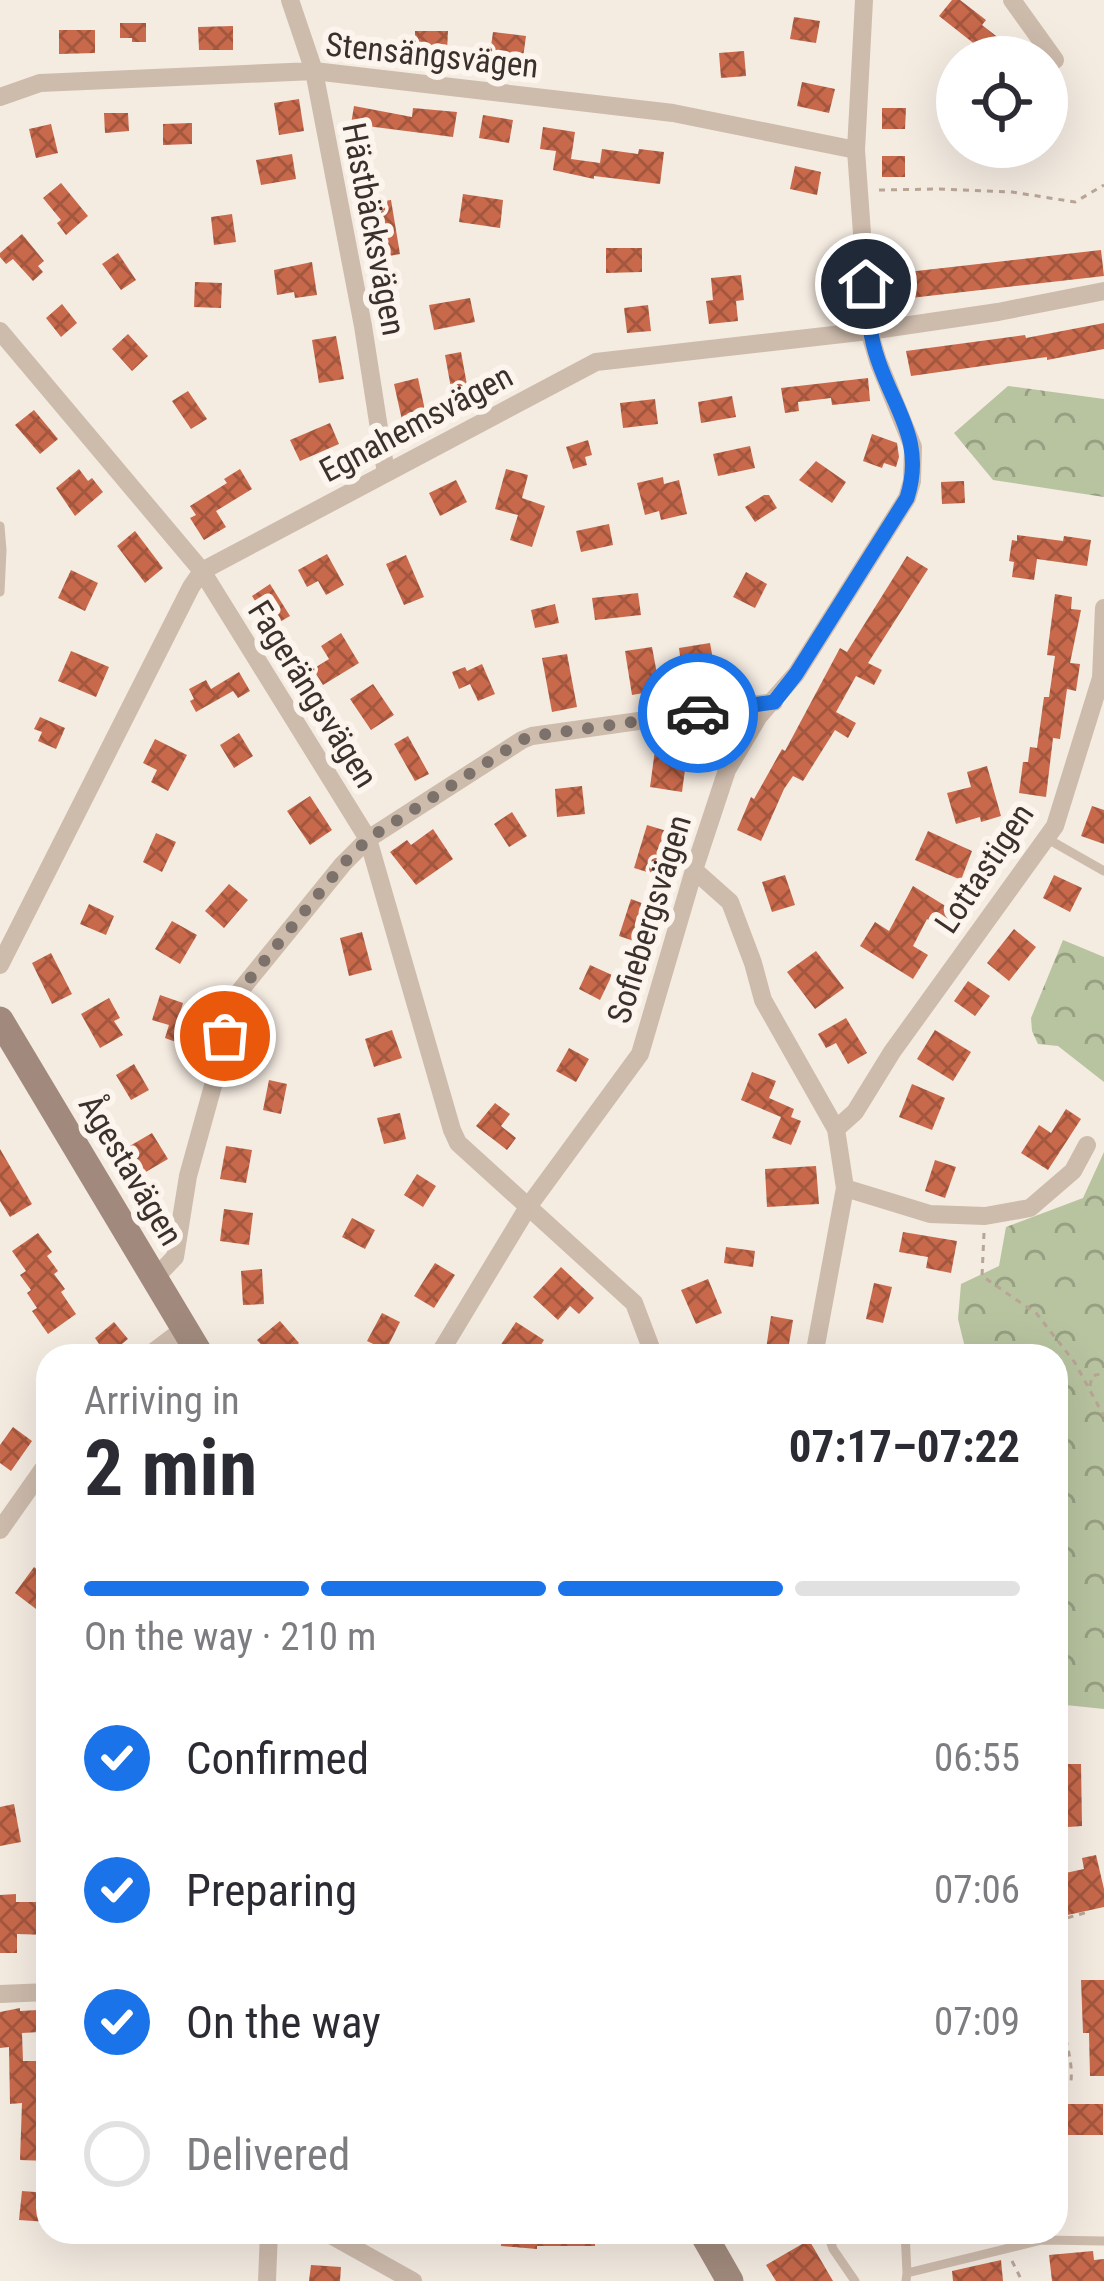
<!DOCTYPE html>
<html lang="en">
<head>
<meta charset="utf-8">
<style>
	body { margin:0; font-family:"Roboto Condensed",sans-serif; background:#f2f2f3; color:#2b2b33; height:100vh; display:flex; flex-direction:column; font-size:45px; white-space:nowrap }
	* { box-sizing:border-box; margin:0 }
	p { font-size:39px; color:#7c7c81 }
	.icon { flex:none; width:66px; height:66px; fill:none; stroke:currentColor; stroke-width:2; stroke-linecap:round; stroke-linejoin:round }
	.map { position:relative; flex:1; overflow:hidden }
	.details { position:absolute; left:36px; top:1344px; width:1032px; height:900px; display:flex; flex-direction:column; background:#fff; border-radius:36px; box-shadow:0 12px 48px #0002 }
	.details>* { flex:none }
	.buttons { position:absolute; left:936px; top:36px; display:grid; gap:24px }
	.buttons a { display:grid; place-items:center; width:132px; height:132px; border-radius:50%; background:#fff; box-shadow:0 12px 48px #0002; font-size:60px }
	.pin { position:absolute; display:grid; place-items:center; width:102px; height:102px; color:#fff; margin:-51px; border:6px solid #fff; border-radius:50%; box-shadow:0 3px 12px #0007 }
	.courier { position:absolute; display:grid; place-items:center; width:120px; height:120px; margin:-60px; border:9px solid #1a73e8; border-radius:50%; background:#fff; color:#222; box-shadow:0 3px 15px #0007 }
	.headline em { font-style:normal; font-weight:700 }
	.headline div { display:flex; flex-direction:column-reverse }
	.headline { display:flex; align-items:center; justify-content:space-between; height:204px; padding:0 48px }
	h1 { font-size:78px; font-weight:700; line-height:90px }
	.bar { display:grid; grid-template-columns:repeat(4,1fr); gap:18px 12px; align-content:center; height:144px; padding:0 48px }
	.bar i { height:15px; border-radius:9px; background:#e1e1e2 }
	.bar .active { background:#1a73e8 }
	.bar p { grid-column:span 4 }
	ol { padding:0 48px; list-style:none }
	li { display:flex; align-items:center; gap:36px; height:132px }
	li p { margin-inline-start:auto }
	li .icon { padding:12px; border-radius:50%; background:#1a73e8; color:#fff; stroke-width:4 }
	li:last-child { color:#7c7c81 }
	li i { width:66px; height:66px; border:6px solid #e1e1e2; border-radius:50% }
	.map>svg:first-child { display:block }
	.forest { fill:url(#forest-crowns) }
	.building { fill:url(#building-cross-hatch) }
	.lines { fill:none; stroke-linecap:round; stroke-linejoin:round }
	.path { stroke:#b9a596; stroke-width:3; stroke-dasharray:6 6; stroke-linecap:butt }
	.lane { stroke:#cdbbac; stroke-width:9 }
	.street { stroke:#cdbbac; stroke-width:18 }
	.secondary { stroke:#a18a7d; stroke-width:27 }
	.done { stroke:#7c716b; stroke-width:12; stroke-dasharray:0 21.6 }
	.route { stroke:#1a73e8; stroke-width:15 }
	.labels { text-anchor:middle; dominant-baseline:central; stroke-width:12; stroke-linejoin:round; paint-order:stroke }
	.street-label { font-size:33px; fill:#3b302b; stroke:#fbf5ee }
</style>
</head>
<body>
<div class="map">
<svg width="1104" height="2281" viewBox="0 0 1104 2281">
	<defs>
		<pattern id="forest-crowns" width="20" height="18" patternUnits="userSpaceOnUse" patternTransform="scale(3)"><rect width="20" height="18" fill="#b8c4a0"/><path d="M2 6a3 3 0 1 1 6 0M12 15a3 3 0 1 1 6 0" fill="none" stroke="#97a083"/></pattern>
		<pattern id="building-cross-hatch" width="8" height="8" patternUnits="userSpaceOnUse" patternTransform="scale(3)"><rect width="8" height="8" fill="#c8694b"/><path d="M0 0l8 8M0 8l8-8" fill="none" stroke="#a4573f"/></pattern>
	</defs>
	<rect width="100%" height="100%" fill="#f4ebe1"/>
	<path class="forest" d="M1008,386l96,13v98l-111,-17 -39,-47z
		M1063,940l41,17v125l-46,-36 -20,-2 -6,-13 -1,-13z
		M1104,1152v557l-48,-5v-348h-89l-9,-37 3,-35 38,-18 7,-39 77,-29z"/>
	<path class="building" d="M952,0h8l26,20 -4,5 41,32h-32l-52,-41z
		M794,17l26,4 -4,22 -26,-4z
		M120,23h26v19h-14v-4h-12z
		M233,26v24h-34l-1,-23z
		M59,30h36v23l-36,1z
		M415,31h33l-1,20h-32z
		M493,32l33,4 -3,22 -33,-5z
		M744,51l2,25 -25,2 -2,-25z
		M802,82l33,7 -6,24 -32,-7z
		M299,99l5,32 -25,4 -5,-32z
		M354,106l58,11 1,-9 44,4 -4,25 -102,-13z
		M882,108h24l-1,21h-23z
		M104,113h24l1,18 -24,2z
		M483,115l30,5 -4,23 -30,-5z
		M192,123v21l-29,1v-21z
		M51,124l7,29 -22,5 -7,-29z
		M543,127l32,5 -4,27 29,4 2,-14 36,5 1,-5 25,3 -4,32 -66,-8v3l-41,-9 3,-19 -16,-2z
		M292,154l4,25 -35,6 -5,-25z
		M882,156h23v21h-23z
		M795,166l26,6 -4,23 -27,-6z
		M61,183l27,33 -22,19 -9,-12 4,-3 -18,-22z
		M463,194l40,6 -3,28 -41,-6z
		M391,200l9,54 -27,5 -9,-55z
		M232,214l4,28 -22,3 -3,-28z
		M22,234l22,27 -6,5 5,6 -10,9 -20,-22 -7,5 -6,-7v-4z
		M606,248h36v24l-36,1z
		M1101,250l3,26 -211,24 -3,-26z
		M118,253l18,27 -15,10 -19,-26z
		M312,262l5,33 -22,3 -1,-6 -17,3 -3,-25z
		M741,275l3,25 -8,1 2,20 -29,3 -3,-23 7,-1 -2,-22z
		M195,282l27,1 -1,25 -27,-1z
		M470,298l5,24 -41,8 -5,-25z
		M62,304l15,19 -16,14 -15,-19z
		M648,305l3,26 -24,2 -3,-25z
		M1104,323v26l-57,11v-3l-136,19 -5,-25 119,-16 1,3z
		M128,334l20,22 -16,15 -20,-22z
		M336,336l8,43 -25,4 -7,-43z
		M461,352l6,33 -16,3 -6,-33z
		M418,378l10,46 -24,5 -10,-45z
		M868,378l2,23 -38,4 -1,-7 -33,4 1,9 -14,2 -4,-25z
		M188,391l19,28 -16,10 -19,-28z
		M732,396l4,21 -35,6 -3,-21z
		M655,399l3,25 -35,4 -3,-25z
		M34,410l24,29 -18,15 -25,-29z
		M330,423l9,21 -39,17 -10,-21z
		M872,434l25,9 2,14 -3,10 -12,-4 -2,5 -19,-7z
		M588,440l4,15 -7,2 2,8 -14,4 -7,-22z
		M750,446l5,22 -37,8 -5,-22z
		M816,461l30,21 -14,21 -33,-23z
		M79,469l9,12 4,-3 11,14 -28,24 -19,-28z
		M240,469l12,20 -36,22 10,16 -22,13 -14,-22 6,-3 -6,-9 37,-23 -3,-4z
		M506,469l22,6 -6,23 23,8 -13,41 -22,-7 8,-25 -23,-6z
		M663,477l1,7 15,-4 8,34 -26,6 -2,-9 -14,4 -8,-32z
		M456,480l11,22 -27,14 -11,-23z
		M964,481l1,22 -23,1 -1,-22z
		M764,495h5l8,13 -22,14 -10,-15z
		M609,524l4,21 -32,7 -5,-21z
		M135,531l28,37 -18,15 -28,-37z
		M1017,535l46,6 1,-5 27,4 -4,26 -50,-7 -3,21 -22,-3 2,-15 -5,-1 3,-21 5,1z
		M327,554l17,31 -18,10 -8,-14 -11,6 -9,-17z
		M406,555l18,42 -20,8 -18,-41z
		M907,556l21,13 -60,94 14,7 -8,15 -18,-9 -20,36 20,11 -8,15 -13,-8 -32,51 -10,-5 -9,13 -23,52 -24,-11 14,-33 3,2 28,-50 3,2 55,-103 7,4z
		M71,570l27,13 -13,28 -27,-13z
		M746,572l21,12 -12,24 -22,-11z
		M270,584l20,32 -19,11 -19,-31z
		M638,593l3,22 -46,5 -3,-22z
		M1055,594l17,3 -1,12 10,1 -11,53 10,1 -4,27 -9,-2 -7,50 -7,-1 -7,59 -27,-4 4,-31h5l2,-15 7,1 7,-51h5l6,-41 -8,-1z
		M555,604l4,19 -24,5 -4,-18z
		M341,633l18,30 -36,22 -10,-16 16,-10 -8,-13z
		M710,643l4,22 -32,5 -3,-22z
		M652,647l8,43 -28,5 -7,-44z
		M71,651l38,16 -13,30 -38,-16z
		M567,654l10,53 -25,5 -10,-54z
		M482,664l13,30 -17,7 -8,-17 -11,5 -7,-17 13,-5 2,4z
		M239,672l11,19 -12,7 -5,-7 -37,21 -6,-11 4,-2 -5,-10 17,-9 5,9z
		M373,684l21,31 -23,15 -21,-31z
		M40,717l25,11 -9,21 -18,-8 4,-9 -8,-3z
		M239,733l14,23 -19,12 -14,-23z
		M408,736l21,38 -14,7 -21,-37z
		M155,739l32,16 -19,36 -17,-9 6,-12 -14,-7z
		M655,750l32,5 -5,37 -32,-5z
		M987,766l14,50 -20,6 -1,-5 -24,7 -9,-31 24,-6 -4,-15z
		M582,786l3,28 -28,3 -2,-28z
		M310,796l22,34 -22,15 -23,-34z
		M1092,806l12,4v34l-23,-8z
		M512,812l15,24 -18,11 -15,-23z
		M647,825l23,7 -13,43 -23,-7z
		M433,829l20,30 -37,26 -26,-33 17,-12 4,5z
		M928,831l44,20 -11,29 -46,-20z
		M156,833l20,9 -14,30 -19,-10z
		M785,875l10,30 -23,7 -10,-30z
		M1054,875l28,13 -12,24 -27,-14z
		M229,884l19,16 -24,28 -19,-17z
		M913,886l39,24 -9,18 -16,-9 -14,27 15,9 -15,24 -53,-33 15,-24 14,9z
		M631,899l24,9 -12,36 -24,-8z
		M89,904l25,12 -8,19 -26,-11z
		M172,921l25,14 -17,29 -25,-15z
		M1014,929l22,18 -27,34 -22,-18z
		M362,932l10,38 -23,6 -9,-38z
		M816,951l28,37 -29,21 -28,-37z
		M51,953l21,41 -20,10 -20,-41z
		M590,965l22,10 -12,25 -21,-11z
		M968,981l22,15 -15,20 -21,-15z
		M160,995l23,8 -4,13 13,5 -8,24 -19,-7 4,-13 -17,-5z
		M109,998l11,20 -6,3 9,14 -23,13 -19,-34z
		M846,1018l21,35 -19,11 -12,-21 -10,5 -8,-14z
		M392,1030l10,28 -28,9 -9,-28z
		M935,1030l36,22 -18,29 -36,-22z
		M569,1048l20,11 -13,23 -20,-11z
		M134,1064l15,26 -18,10 -15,-25z
		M752,1072l24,9 -7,17 25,11 -3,8 10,4 -10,24 -19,-7 9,-21 -40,-17z
		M269,1080l18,4 -6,30 -18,-4z
		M912,1084l33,14 -13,32 -33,-13z
		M495,1103l15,11 -9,12 15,12 -9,12 -31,-24z
		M1066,1109l15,10 -33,51 -27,-17 18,-28 12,8z
		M400,1113l6,26 -22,5 -7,-26z
		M152,1133l16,26 -24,14 -16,-26z
		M226,1146l26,4 -6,33 -26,-4z
		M0,1149l32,55 -22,13 -10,-16z
		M935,1160l21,7 -11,31 -20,-7z
		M816,1166l3,38 -52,3 -2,-38z
		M417,1174l19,12 -13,21 -19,-12z
		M224,1209l29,4 -4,32 -29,-4z
		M352,1218l23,12 -10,19 -23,-12z
		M903,1232l54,9 -6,32 -25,-5 2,-11 -29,-5z
		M38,1233l14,19 -5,4 11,15 -4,3 11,15 -4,3 15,22 -28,20 -16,-23 5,-3 -10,-15 4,-3 -11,-15 6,-4 -14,-20z
		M726,1247l29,4 -2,16 -29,-4z
		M435,1263l20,12 -21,33 -20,-12z
		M561,1267l33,31 -15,16 -9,-8 -12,14 -25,-23z
		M262,1269l2,35 -21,1 -2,-34z
		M708,1279l14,34 -26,11 -15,-34z
		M874,1283l18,4 -9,36 -17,-4z
		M382,1313l18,9 -14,28 -19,-9z
		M771,1316l22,4 -6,36h-22z
		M280,1321l19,22 -15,13h-13l-14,-16z
		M114,1322l14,17 -21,17h-23l15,-12 -4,-6z
		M516,1322l28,18 -10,16h-19l-15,-10z
		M13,1427l19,14 -21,30 -11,-8v-18z
		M34,1567l14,10v16l-12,16 -21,-16z
		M1067,1764h14l1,62 -14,1z
		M14,1804l7,38 -21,4v-39z
		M1096,1855l8,34v18l-41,9 -7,-41 28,-6 -2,-11z
		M16,1894v8h32v33l-31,-1v19h-17v-58z
		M1081,1980h23v96h-14l-1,-43h-6z
		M20,2008v3l18,-1 2,22 -18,1 1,28h17l1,66h7v34l-28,-1 2,-57 -12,1 -1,-57 -9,1v-36z
		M1067,2104h36v31h-35z
		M22,2191l26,2v29l-29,-2z
		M502,2232h93v14h-58v3l-36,-3z
		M809,2240l24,41h-57l-10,-16z
		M1093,2251l1,9 10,-1v22h-52l-3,-26z
		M1001,2260l2,21h-50l-1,-10z
		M311,2265l30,2 -1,14h-31z"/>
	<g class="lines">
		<path class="path" d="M879,190l60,-1 73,3 63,10 29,-17
			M984,1233l-2,43 55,38 38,49 29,53
			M1090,1386l2,-10 12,-3
			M1056,1837h10
			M1056,1921l32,-9
			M1056,1932c11,29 5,59 7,90 2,20 10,38 8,59l-15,-3
			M1012,2261l10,20"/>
		<path class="lane" d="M0,526l2,24 -2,42
			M1046,838l58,33
			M827,2232l6,17 22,32
			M905,2232l2,41
			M906,2281l1,-8 135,-33 62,1"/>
		<path class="street" d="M290,0l24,71 49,255 23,147
			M1012,0l43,60
			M0,97l40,-14 274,-12 359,42 183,37
			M0,331l202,240 166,268 84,291 6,13 176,160 20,53
			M694,870l36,32 23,61 10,37 73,129 9,59 -31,168
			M0,965l191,-378 11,-16 394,-209 273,-31 129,-19 106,-21
			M836,1129l19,-17 37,-60 163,-226 46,-148 3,-70
			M845,1188l85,26 55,2 45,-8 43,-37 14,-26
			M154,1279l21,-22 13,-81 51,-184 104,-128 25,-25 154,-99 10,-4 242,-34
			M148,1356l37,-28
			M438,1356l90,-149 112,-153 54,-184 33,-100 32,-54 37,-42 111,-176 5,-17 1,-34 -35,-86 -9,-30 -13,-181 8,-150
			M0,1530l48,-68
			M0,1994l48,-2
			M325,2232l88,49
			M267,2281l2,-49"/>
		<path class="secondary" d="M0,1020l201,336
			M702,2232l28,49"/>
	</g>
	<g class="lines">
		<path class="done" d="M225,1036l14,-44 104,-128 25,-25 154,-99 10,-4 166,-23"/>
		<path class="route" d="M698,713l76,-11 22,-28 111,-176c18,-57 -12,-87 -29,-138 -9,-25 -10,-50 -12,-76"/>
	</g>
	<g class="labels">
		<g class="street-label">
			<text transform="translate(432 55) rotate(6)">Stensängsvägen</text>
			<text transform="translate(374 229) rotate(79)">Hästbäcksvägen</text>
			<text transform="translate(416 423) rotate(-28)">Egnahemsvägen</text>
			<text transform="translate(313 694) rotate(58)">Fagerängsvägen</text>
			<text transform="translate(984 868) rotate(-56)">Lottastigen</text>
			<text transform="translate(649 919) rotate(-73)">Sofiebergsvägen</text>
			<text transform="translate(131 1170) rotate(59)">Ågestavägen</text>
		</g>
	</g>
</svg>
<div class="buttons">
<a><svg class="icon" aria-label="locate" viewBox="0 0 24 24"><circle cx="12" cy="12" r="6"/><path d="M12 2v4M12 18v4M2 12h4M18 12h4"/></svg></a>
</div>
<div class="pin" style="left:225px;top:1036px;background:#ea580c"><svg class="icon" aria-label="bag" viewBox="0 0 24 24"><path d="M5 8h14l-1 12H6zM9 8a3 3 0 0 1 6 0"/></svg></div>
<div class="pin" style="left:866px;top:284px;background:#1f2937"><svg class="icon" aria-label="home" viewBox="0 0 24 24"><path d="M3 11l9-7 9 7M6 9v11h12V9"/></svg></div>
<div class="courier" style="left:698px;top:713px"><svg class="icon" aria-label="car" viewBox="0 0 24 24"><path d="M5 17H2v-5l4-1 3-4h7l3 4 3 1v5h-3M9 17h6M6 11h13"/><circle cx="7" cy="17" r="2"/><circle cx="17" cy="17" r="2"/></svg></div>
<section class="details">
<div class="headline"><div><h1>2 min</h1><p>Arriving in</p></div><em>07:17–07:22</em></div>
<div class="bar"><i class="active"></i><i class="active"></i><i class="active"></i><i></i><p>On the way · 210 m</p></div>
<ol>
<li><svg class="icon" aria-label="check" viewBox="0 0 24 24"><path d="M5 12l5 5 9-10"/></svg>Confirmed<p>06:55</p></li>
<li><svg class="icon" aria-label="check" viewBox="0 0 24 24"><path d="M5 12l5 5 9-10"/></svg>Preparing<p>07:06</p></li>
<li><svg class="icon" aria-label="check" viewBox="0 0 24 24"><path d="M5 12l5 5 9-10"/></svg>On the way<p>07:09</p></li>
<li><i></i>Delivered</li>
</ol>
</section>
</div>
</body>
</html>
